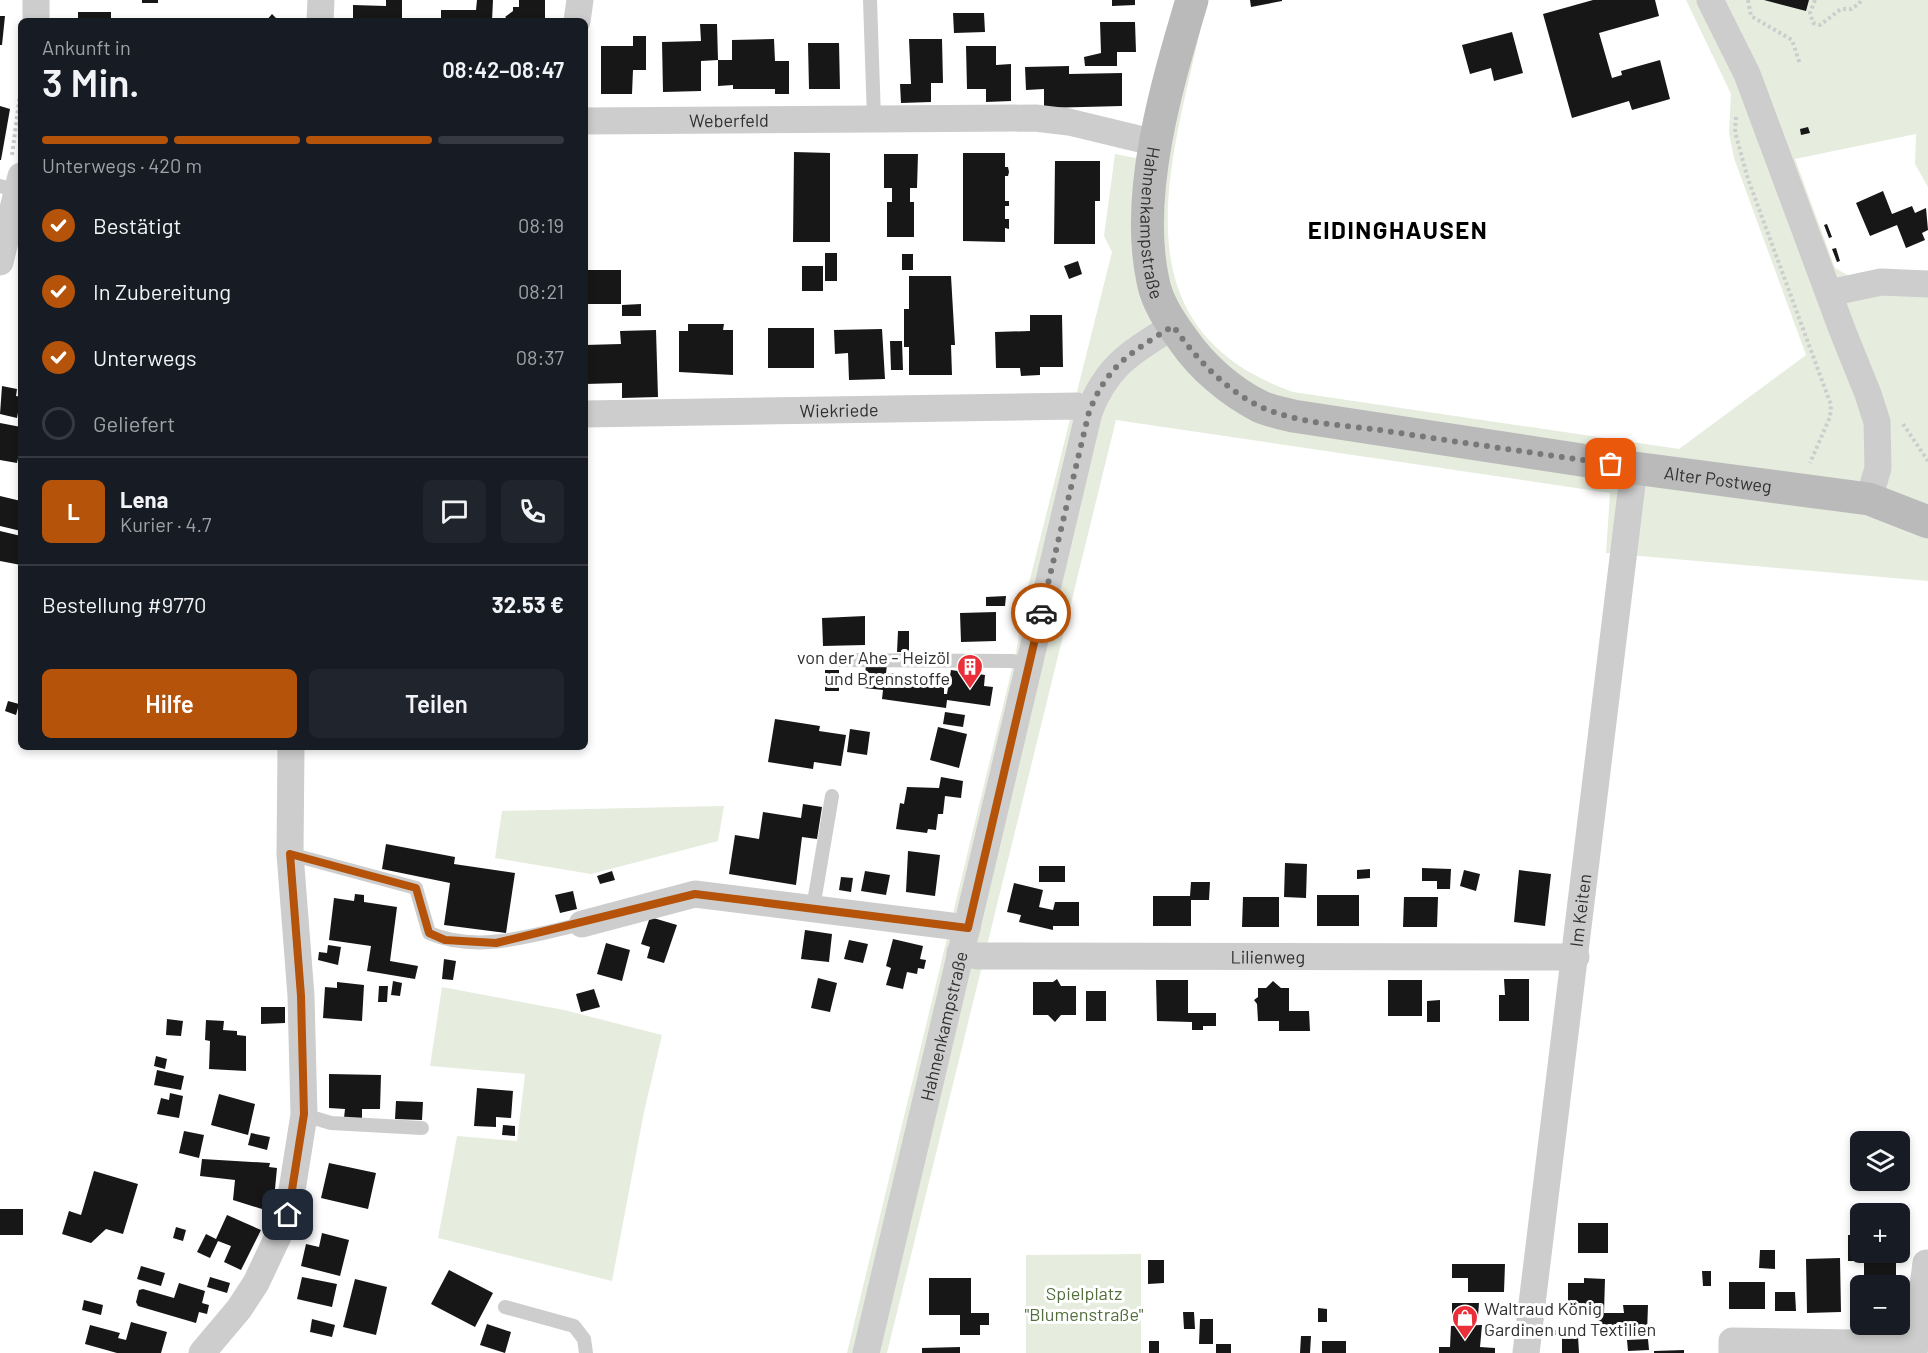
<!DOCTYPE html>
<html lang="de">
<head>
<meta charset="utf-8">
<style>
	body { margin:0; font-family:Barlow,sans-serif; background:#20242c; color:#f1f3f6; height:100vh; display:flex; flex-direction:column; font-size:22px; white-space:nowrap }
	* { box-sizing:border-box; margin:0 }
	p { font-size:20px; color:#9ea1a6 }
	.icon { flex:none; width:33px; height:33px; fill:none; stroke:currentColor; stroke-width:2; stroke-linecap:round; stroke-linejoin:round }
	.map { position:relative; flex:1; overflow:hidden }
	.sheet { position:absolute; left:18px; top:18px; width:570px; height:732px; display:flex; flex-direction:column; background:#171b24; border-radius:9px; box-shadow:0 3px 9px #0003 }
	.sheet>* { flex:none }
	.fabs { position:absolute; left:1850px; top:1131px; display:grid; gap:12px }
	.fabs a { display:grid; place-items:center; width:60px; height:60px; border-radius:9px; background:#171b24; box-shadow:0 3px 9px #0003; font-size:30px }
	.pin { position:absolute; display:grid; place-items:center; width:51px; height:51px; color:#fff; margin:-26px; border-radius:12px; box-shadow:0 3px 9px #0006 }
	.courier { position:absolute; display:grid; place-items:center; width:60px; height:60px; margin:-30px; border:4px solid #b45309; border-radius:50%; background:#fff; color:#222; box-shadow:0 2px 8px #0007 }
	.overview em { font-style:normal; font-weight:600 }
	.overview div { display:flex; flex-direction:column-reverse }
	.overview { display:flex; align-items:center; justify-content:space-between; height:102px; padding:0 24px }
	h1 { font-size:39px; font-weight:600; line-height:45px }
	.bar { display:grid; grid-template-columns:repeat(4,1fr); gap:9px 6px; align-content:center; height:72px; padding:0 24px }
	.bar i { height:8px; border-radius:4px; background:#363941 }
	.bar .on { background:#b45309 }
	.bar p { grid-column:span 4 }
	.line { display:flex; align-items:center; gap:15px; padding:0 24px; border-top:2px solid #363941 }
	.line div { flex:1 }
	.round { display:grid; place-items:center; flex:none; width:63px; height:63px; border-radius:9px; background:#20242c }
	ol { padding:0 24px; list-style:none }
	li { display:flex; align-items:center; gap:18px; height:66px }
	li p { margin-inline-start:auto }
	li .icon { padding:6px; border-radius:50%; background:#b45309; color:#fff; stroke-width:4 }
	li:last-child { color:#9ea1a6 }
	li i { width:33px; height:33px; border:3px solid #363941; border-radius:50% }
	.button { display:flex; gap:12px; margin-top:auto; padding:12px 24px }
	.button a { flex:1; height:69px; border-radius:9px; background:#b45309; color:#fff; font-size:24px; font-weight:600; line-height:69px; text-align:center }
	.button a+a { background:#20242c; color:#f1f3f6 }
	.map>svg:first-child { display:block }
	.green { fill:#e6edde }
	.building { fill:#171717 }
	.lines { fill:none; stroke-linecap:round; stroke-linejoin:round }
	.path { stroke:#cdcdcd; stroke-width:4; stroke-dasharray:3 3; stroke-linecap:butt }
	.lane { stroke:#cdcdcd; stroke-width:14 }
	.street { stroke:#cdcdcd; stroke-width:27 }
	.secondary { stroke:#bababa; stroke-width:33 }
	.done { stroke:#787878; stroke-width:6; stroke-dasharray:0 10.8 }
	.route { stroke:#b45309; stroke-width:8 }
	.labels { text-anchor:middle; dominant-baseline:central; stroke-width:6; stroke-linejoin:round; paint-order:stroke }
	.street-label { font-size:18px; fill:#303030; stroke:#fff }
	.poi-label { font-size:18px; fill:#303030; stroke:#fff; text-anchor:end }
	.park-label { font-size:18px; fill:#526e3c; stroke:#fff }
	.district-label { font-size:24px; font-weight:bold; letter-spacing:1.5px; fill:#000; stroke:#fff }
</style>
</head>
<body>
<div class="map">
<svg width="1928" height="1353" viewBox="0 0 1928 1353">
	<rect width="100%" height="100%" fill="#fff"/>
	<path class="green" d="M1686,0h242v187l-13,-23 1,-30 -121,25 40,109 20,11 73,-2v304l-322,-28 4,-60 -494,-73 -229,933h-40l169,-701 13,-69 83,-331 -8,-16 11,-82 26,5 40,-127 19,-1c-31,140 -84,298 93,361l386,57 127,-94 -72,-197 -5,-25 2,-39z
		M724,806l-6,35 -127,33 -96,-16 7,-47z
		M442,987l122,23 98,25 -18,77 -32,169 -174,-43 19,-102 60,5 8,-67 -95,-8z
		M1141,1254v99h-115v-98z"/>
	<path class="building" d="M142,0h16v3h-16z
		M386,0h16v21h-49v-16l33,1z
		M477,0h16l-1,21h-51v-11h35z
		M519,0h26v21h-35l-5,-4 8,-6v-4h6z
		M1112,0h23v5l-23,1z
		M1250,0h32v1l-31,6z
		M1593,0h62l4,16 -60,17 13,45 10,-3 -1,-4 39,-11 10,39 -38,11 -3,-9 -57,17 -29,-104z
		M1764,0h45l-3,11z
		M78,12h33v9h-33z
		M953,13h31l1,19 -31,1z
		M272,14l7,7h-13z
		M0,16h5l-3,29h-2z
		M1100,22h35l1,30h-19v14h-32l-1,-9 17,-4z
		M700,24h17l1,36 -17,1v30l-38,1 -1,-50 39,-1z
		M1512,32l11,41 -29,8 -3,-13 -21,6 -8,-29z
		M633,36h13v34h-13l-1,24h-31v-48h32z
		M774,39l1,22h14v33h-14v-5h-42v-4l-15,1v-26h14v-20z
		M909,39h33l1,44h-12v19l-30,1 -1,-19h11z
		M808,43h31l1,46h-31z
		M966,46h30v19l15,-1v37l-25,1v-13h-19z
		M1069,66v8l53,-1v33l-78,2v-19l-18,1 -1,-23z
		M0,106l10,3 -9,51h-1z
		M1808,127l2,6 -9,2 -1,-6z
		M794,152l36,1v89h-37z
		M963,153h42v14h3l1,5 -1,4h-3v25h4v5h-4v13h4v10l-4,-1v14l-42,-1z
		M884,154h34l-1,34h-7v14h4v35h-27v-35h5v-14h-8z
		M1055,161h45v40h-5v43h-41z
		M1883,191l9,23 20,-8 3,7 11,-5 2,22 -6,3 3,7 -19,8 -9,-23 -27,11 -14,-33z
		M1827,224l5,13 -3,1 -5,-13z
		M1836,248l4,13 -3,1 -5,-13z
		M825,253h12v28h-12z
		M902,254h11v16h-11z
		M1078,261l4,13 -13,5 -5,-13z
		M802,266h21v25h-21z
		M585,270h36v34h-36z
		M909,276h42l4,69h-4l1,30h-43v-28h-5v-38h5z
		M641,304v12h-19v-11z
		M1030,315h32l1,52h-23v8l-19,1 -1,-8h-24l-1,-36 35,-1z
		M688,324h36l-1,6h10v45l-54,-3v-41h9z
		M768,328h46v40h-46z
		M882,329l3,50 -36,1 -1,-27 -13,1 -1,-24z
		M656,330l2,67 -36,1v-15l-37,1v-39l36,-1 -1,-13z
		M890,341h12l1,29h-12z
		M2,386l15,3 -1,7 5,1 -4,21 -17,-4z
		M0,423l21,4v18l-4,18 -17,-3z
		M0,496l21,5v30l-21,-5z
		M0,531l21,5v29l-21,-4z
		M1006,596l-1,10h-19v-9z
		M996,612v29l-35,1 -1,-29z
		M865,616v29l-42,1 -1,-28z
		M898,631h11v21h-12z
		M866,664l21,1 -1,8 33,3 -1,5 26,7v6h3l4,-24 34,5 -1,11 9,1 -3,19 -43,-6 -1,8 -64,-9 1,-9 -19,-2z
		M825,670h14v21h-14z
		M8,701l11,3 -3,11 -11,-4z
		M945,712l20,3 -2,12 -20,-3z
		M775,719l45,7 -1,5 27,4 -5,31 -27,-4 -1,7 -45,-7z
		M938,727l29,7 -8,34 -29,-8z
		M850,729l20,3 -3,23 -20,-3z
		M941,777l22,4 -2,17 -16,-2 -2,18h-5l-2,16 -8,-1 -1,4 -31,-4 4,-26 4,1 3,-17 32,1z
		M803,804l19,3 -5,32 -15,-2 -6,48 -67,-11 6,-39 24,4 4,-27 38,6z
		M386,844l69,13 -1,7 61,9 -9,60 -62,-8 6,-42 -68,-14z
		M908,851l32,4 -5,41 -29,-4z
		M1285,863l22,1 -1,34 -22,-1z
		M1039,866h26v16h-26z
		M1422,868l29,1 -1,20h-13v-8h-15z
		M1370,869v9l-13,1v-9z
		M1464,870l16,4 -4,17 -16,-5z
		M1519,870l32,4 -6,52 -31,-4z
		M612,871l3,9 -15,4 -3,-8z
		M865,871l25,4 -4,20 -25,-4z
		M841,877l12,1 -2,14 -12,-2z
		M1191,882h19l-1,18h-18v26h-38v-30h37z
		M1014,883l29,7 -4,17 14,3 2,-8h24v24h-26v4l-34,-8 2,-7 -14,-3z
		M573,891l4,18 -17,4 -5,-18z
		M355,894l9,1v7l33,5 -7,54 28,5 -3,13 -48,-8 4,-25 -42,-6 5,-42 20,3z
		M1317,895h42v31h-42z
		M1243,897h36v30h-37z
		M1404,897h34l-1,30h-34z
		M650,917l27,8 -13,38 -17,-5 3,-11 -9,-3z
		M805,930l27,4 -3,28 -28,-3z
		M893,939l30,7 -3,13 6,1 -2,9 -6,-1 -1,6 -10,-2 -4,17 -17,-4 5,-17 -5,-2z
		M849,940l19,4 -5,19 -19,-4z
		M606,943l24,7 -8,31 -25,-7z
		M328,945l13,2 -3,18 -20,-5 1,-8 8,1z
		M444,959l12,2 -3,19 -11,-1z
		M818,978l19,5 -7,29 -19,-4z
		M1057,979l4,7h15v29h-15l-6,7 -7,-7h-15v-33h20z
		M1504,979h25v42h-30v-26h6z
		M1156,980h32v33h28v13h-13v4h-11v-8l-35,-1z
		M1388,980h34v36h-34z
		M393,981l9,2 -2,13 -9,-1z
		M1273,981l8,7h8v23h20l1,20h-31v-10h-21l-1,-17 -3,-4 4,-3v-9h8z
		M337,982l27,3 -2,36 -39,-3 2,-31 12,1z
		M379,986h9l-1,16h-9z
		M594,989l6,18 -19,5 -5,-18z
		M1086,991h20v30h-20z
		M1440,1000v22h-13v-21z
		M261,1007h24v16l-24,1z
		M167,1019l16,2 -2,15 -15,-1z
		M206,1020l18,1 -1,9 14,1v4l9,1v35l-37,-2 1,-28 -5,-1z
		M156,1056l11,3 -2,10 -11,-3z
		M157,1070l27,6 -3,14 -27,-5z
		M329,1074l52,1 -1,34h-18v9h-18l1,-9 -16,-1z
		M477,1088l36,3 -2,27 -15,-1v10l-22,-1z
		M170,1093l13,3 -4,22 -22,-4 4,-16 8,2z
		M219,1094l36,10 -7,31 -37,-10z
		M396,1101l27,1 -1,18 -27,-1z
		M503,1125l12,1v10l-13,-1z
		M184,1131l20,4 -5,23 -20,-5z
		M251,1133l19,4 -3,13 -19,-5z
		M202,1159l68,4 -1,4 8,1 -3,31 -11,-1 -1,11 -29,-9 2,-20 -35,-4z
		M329,1163l47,10 -8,36 -47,-11z
		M94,1171l44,13 -15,50 -17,-5 -15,14 -29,-9 7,-23 12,4z
		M0,1209h23v26h-23z
		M227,1215l34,15 -20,40 -17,-8 7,-16 -13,-5 -8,17 -13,-6 9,-18 10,5z
		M1855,1222h5v30h12v9h-24v-26h7z
		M1578,1223h30v30h-30z
		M176,1227l10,3 -3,11 -10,-3z
		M322,1233l27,7 -9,36 -39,-10 5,-22 13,3z
		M1899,1244h9v13h-12v29h-32v-24l22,1 3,-11h10z
		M1760,1250h15v19l-16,-1z
		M1840,1258l1,54 -34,1 -1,-54z
		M1148,1260h16v23l-16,1z
		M1452,1264h53l-1,28h-36v-14h-16z
		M141,1266l24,7 -4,13 -24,-7z
		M449,1270l44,23 -18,34 -44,-23z
		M1702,1271h9v15h-8z
		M210,1277l20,6 -3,10 -20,-6z
		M302,1277l35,7 -5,23 -35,-8z
		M929,1278h42v35h18v12h-9v10h-20v-20h-31z
		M1584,1278l21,1 -1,34h20l-1,-8h25l-1,28h-49v-20h-30v-30h16z
		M355,1279l32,8 -11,48 -33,-8z
		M1729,1282h36v27h-36z
		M179,1283l26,8 -3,12 7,2 -2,9 -8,-2 -3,11 -58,-17 -2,-4 3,-12 4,-1 31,9z
		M1775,1292h20l1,19h-21z
		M84,1300l19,5 -2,10 -19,-5z
		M1452,1303h27l-1,13h-26z
		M1318,1308l9,1v13h-9z
		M1183,1312h11l1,17h-11z
		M312,1319l23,6 -3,12 -22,-5z
		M1200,1319h13v25h-14z
		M131,1322l36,10 -6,21h-44l-32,-9 5,-19 30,8 -2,5 8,2z
		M487,1324l24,8 -6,21 -25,-8z
		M1482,1325l-2,22 15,1v5h-56v-6h11l1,-21z
		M1554,1330h9l1,5h-10z
		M1301,1336h10l-1,17h-10z
		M1562,1336h16l1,17h-17z
		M1648,1339l1,11 -21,1 -1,-11z
		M1149,1341h10v12h-10z
		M1322,1341h24v12h-24z
		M1216,1344h15v9h-15z
		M960,1347v6h-38v-5z
		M1684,1350v3h-30v-2z"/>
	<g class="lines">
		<path class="path" d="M1748,0l3,16 41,24 8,24
			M1815,0l-5,13 3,10 7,2 21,-16h10l8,-5 2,-4
			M1736,117l-1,15 13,47 83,226 -1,12 -20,46
			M12,155l9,-68
			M1903,424l25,37"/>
		<path class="lane" d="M870,0l4,118
			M0,186l19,5
			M834,660l178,1 17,3
			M290,854l126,34 13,45c50,21 103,2 153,-9
			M813,908l19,-112
			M304,1115l27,8 91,5
			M505,1307l69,19 10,13 2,14"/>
		<g class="street">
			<path d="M1710,0l37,74 96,258 25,62 9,28 1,46 -9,31"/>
			<path d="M36,21v-21"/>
			<path d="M320,21l1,-21"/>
			<path d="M577,21l3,-21"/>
			<path id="s1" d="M585,121l450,-3 34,4 87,21"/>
			<path d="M0,262l21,-86"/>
			<path d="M1829,293l52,-11 47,2"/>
			<path id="s2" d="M585,414l492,-8 12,6"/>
			<path d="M582,924l113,-30 272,34"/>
			<path id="s3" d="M960,953l18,3 598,1"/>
			<path d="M202,1353l37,-44 17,-26 32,-68 16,-100 -3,-119 -11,-142 1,-107"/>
			<path id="s4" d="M866,1353l223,-941c19,-48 43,-60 84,-86"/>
			<path id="s5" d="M1526,1353l108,-885"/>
			<path d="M1732,1353v-12l183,3"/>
			<path d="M1914,1353l12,-90"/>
		</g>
		<path class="secondary" id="s6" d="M1192,0c-25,84 -58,194 -39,281 4,22 18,42 31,60 18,26 46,50 75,65 10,5 23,7 34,10l341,52 235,31 59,23"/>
	</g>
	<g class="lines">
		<path class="done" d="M1041,613l48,-201c19,-48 43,-60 84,-86 23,32 50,62 86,80 35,17 82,19 121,24 77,12 154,23 231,34"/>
		<path class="route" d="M288,1215l16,-101 -3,-118 -11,-142 126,34 13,45 16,7 51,3 199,-49 273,34 73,-315"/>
	</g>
	<defs>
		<symbol id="building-pin" viewBox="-11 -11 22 30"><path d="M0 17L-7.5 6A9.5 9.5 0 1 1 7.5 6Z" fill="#eb2f38" stroke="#fff"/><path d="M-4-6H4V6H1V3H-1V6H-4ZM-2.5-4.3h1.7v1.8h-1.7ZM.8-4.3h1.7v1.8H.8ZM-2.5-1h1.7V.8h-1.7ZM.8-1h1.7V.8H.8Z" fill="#fff"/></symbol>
		<symbol id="shop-pin" viewBox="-11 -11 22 30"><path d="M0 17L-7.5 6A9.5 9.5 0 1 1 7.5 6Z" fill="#eb2f38" stroke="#fff"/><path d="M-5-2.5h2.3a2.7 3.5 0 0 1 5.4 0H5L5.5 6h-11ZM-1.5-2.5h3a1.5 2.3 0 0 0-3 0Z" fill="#fff"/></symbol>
	</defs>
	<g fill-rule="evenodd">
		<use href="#building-pin" x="955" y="652" width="30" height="40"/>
		<use href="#shop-pin" x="1450" y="1303" width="30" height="40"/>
	</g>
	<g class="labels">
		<g class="street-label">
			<text stroke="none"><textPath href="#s1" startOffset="144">Weberfeld</textPath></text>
			<text stroke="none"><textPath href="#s6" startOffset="228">Hahnenkampstraße</textPath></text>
			<text stroke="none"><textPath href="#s2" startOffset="254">Wiekriede</textPath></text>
			<text stroke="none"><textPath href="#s6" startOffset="920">Alter Postweg</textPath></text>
			<text stroke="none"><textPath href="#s5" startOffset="446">Im Keiten</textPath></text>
			<text stroke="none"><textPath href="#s3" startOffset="308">Lilienweg</textPath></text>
			<text stroke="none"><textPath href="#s4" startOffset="336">Hahnenkampstraße</textPath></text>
		</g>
		<g class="poi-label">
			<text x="950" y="657">von der Ahe - Heizöl<tspan x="950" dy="21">und Brennstoffe</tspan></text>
			<text x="1484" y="1308" text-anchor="start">Waltraud König<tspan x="1484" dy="21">Gardinen und Textilien</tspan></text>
		</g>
		<g class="park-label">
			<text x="1084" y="1293">Spielplatz<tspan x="1084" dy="21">"Blumenstraße"</tspan></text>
		</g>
		<g class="district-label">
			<text x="1398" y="229">EIDINGHAUSEN</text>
		</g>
	</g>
</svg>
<div class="fabs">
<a><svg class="icon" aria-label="layers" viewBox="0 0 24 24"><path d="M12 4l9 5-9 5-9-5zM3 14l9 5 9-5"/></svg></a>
<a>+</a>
<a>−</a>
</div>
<div class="pin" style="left:1611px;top:464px;background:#ea580c"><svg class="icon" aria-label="bag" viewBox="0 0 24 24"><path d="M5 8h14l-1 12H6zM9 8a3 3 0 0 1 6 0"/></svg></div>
<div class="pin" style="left:288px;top:1215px;background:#1f2937"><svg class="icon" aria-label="home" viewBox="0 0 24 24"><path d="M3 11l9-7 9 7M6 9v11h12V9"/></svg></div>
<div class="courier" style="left:1041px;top:613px"><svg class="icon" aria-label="car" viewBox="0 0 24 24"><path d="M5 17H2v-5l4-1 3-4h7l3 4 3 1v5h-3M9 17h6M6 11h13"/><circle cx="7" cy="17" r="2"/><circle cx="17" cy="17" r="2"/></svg></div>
<section class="sheet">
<div class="overview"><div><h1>3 Min.</h1><p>Ankunft in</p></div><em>08:42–08:47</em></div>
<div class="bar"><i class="on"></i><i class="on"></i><i class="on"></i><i></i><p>Unterwegs · 420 m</p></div>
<ol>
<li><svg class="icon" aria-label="check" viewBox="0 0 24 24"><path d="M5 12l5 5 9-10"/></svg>Bestätigt<p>08:19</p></li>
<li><svg class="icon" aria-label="check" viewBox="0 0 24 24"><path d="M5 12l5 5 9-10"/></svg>In Zubereitung<p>08:21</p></li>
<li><svg class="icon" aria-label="check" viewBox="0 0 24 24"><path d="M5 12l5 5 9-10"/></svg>Unterwegs<p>08:37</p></li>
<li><i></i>Geliefert</li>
</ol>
<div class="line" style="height:108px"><b class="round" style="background:#b45309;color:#fff">L</b><div><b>Lena</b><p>Kurier · 4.7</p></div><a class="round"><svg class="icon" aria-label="chat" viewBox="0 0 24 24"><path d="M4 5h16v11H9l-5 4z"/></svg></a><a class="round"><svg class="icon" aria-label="phone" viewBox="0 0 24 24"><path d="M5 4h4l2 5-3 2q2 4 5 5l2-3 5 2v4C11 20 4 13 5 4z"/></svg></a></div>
<div class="line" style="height:78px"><div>Bestellung #9770</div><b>32.53 €</b></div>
<div class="button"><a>Hilfe</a><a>Teilen</a></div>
</section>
</div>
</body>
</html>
